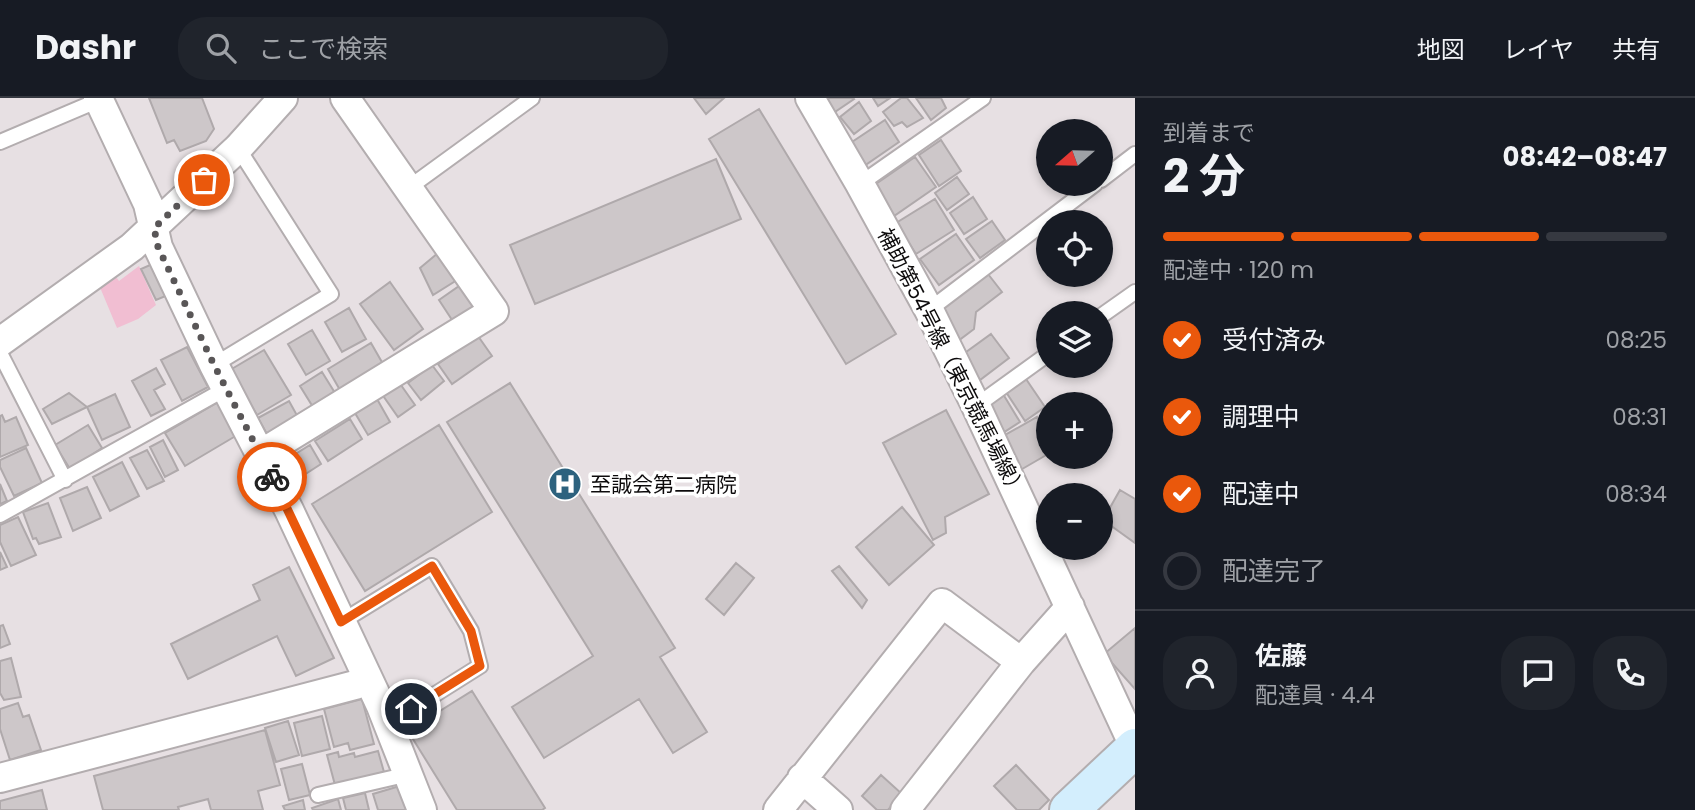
<!DOCTYPE html>
<html lang="ja">
<head>
<meta charset="utf-8">
<style>
	body { margin:0; font-family:Poppins,"Noto Sans JP",sans-serif; background:#20242c; color:#f1f3f6; height:100vh; display:flex; flex-direction:column; font-size:26px; white-space:nowrap }
	* { box-sizing:border-box; margin:0 }
	p { font-size:23px; color:#9ea1a6 }
	.icon { flex:none; width:38px; height:38px; fill:none; stroke:currentColor; stroke-width:2; stroke-linecap:round; stroke-linejoin:round }
	.map { position:relative; flex:1; overflow:hidden }
	.drawer { display:flex; flex-direction:column; background:#171b24; width:560px }
	.drawer>* { flex:none }
	.needle { width:46px; rotate:250deg }
	.tools { position:absolute; left:1036px; top:21px; display:grid; gap:14px }
	.tools a { display:grid; place-items:center; width:77px; height:77px; border-radius:50%; background:#171b24; box-shadow:0 4px 10px #0003; font-size:35px }
	.pin { position:absolute; display:grid; place-items:center; width:60px; height:60px; color:#fff; margin:-30px; border:4px solid #fff; border-radius:50%; box-shadow:0 2px 7px #0007 }
	.courier { position:absolute; display:grid; place-items:center; width:70px; height:70px; margin:-35px; border:5px solid #ea580c; border-radius:50%; background:#fff; color:#222; box-shadow:0 2px 9px #0007 }
	.summary em { font-style:normal; font-weight:700 }
	.summary div { display:flex; flex-direction:column-reverse }
	.summary { display:flex; align-items:center; justify-content:space-between; height:119px; padding:0 28px }
	h1 { font-size:46px; font-weight:700; line-height:52px }
	.bar { display:grid; grid-template-columns:repeat(4,1fr); gap:10px 7px; align-content:center; height:84px; padding:0 28px }
	.bar i { height:9px; border-radius:5px; background:#363941 }
	.bar .current { background:#ea580c }
	.bar p { grid-column:span 4 }
	.line { display:flex; align-items:center; gap:18px; padding:0 28px; border-top:2px solid #363941 }
	.line div { flex:1 }
	.round { display:grid; place-items:center; flex:none; width:74px; height:74px; border-radius:28px; background:#20242c }
	ol { padding:0 28px; list-style:none }
	li { display:flex; align-items:center; gap:21px; height:77px }
	li p { margin-inline-start:auto }
	li .icon { padding:7px; border-radius:50%; background:#ea580c; color:#fff; stroke-width:4 }
	li:last-child { color:#9ea1a6 }
	li i { width:38px; height:38px; border:4px solid #363941; border-radius:50% }
	header { display:flex; align-items:center; gap:42px; box-sizing:border-box; height:98px; padding:0 35px; background:#171b24; border-bottom:2px solid #363941 }
	header strong { font-size:33px }
	nav { display:flex; gap:38px; margin-inline-start:auto; font-size:24px }
	.search { width:490px; height:63px; background:#20242c; display:flex; align-items:center; gap:18px; box-sizing:border-box; padding:0 24px; border-radius:28px; color:#9ea1a6; font-size:26px }
	main { display:flex; flex:1; min-height:0 }
	.map>svg:first-child { display:block }
	.green { fill:#f1bed2 }
	.building { fill:#cdc7c9; stroke:#afa9ab; stroke-width:2 }
	.lines { fill:none; stroke-linecap:round; stroke-linejoin:round }
	.lane-casing { stroke:#b3adaf; stroke-width:18 }
	.street-casing { stroke:#b3adaf; stroke-width:32 }
	.secondary-casing { stroke:#b3adaf; stroke-width:42 }
	.lane { stroke:#fff; stroke-width:14 }
	.street { stroke:#fff; stroke-width:28 }
	.secondary { stroke:#d3eefd; stroke-width:38 }
	.done { stroke:#595657; stroke-width:7; stroke-dasharray:0 12.6 }
	.route { stroke:#ea580c; stroke-width:9 }
	.labels { text-anchor:middle; dominant-baseline:central; stroke-width:7; stroke-linejoin:round; paint-order:stroke }
	.street-label { font-size:21px; fill:#0d0b0c; stroke:#fff }
	.poi-label { font-size:21px; fill:#0d0b0c; stroke:#fff; text-anchor:start }
</style>
</head>
<body>
<header>
<strong>Dashr</strong>
<div class="search"><svg class="icon" aria-label="search" viewBox="0 0 24 24"><circle cx="10" cy="10" r="6"/><path d="M15 15l6 6"/></svg>ここで検索</div>
<nav><a>地図</a><a>レイヤ</a><a>共有</a></nav>
</header>
<main>
<div class="map">
<svg width="1135" height="712" viewBox="0 0 1135 712">
	<rect width="100%" height="100%" fill="#e7e0e3"/>
	<path class="green" d="M139,168l17,39 -18,14 -21,9 -18,-43 15,-11 5,7z"/>
	<path class="building" d="M149,0h53l12,31 -8,12 -26,10 -6,-11 -7,3z
		M694,0h30l-18,16z
		M822,0h31l1,1 -25,17z
		M873,0h17l-12,8z
		M901,0h6l16,20 -16,9 -5,-5 -8,4 -11,-14z
		M916,0h25l5,10 -15,12z
		M859,4l12,19 -17,13 -14,-17z
		M759,11l137,225 -50,30 -137,-225z
		M885,22l14,22 -35,24 -15,-22z
		M941,42l20,31 -22,15 -20,-31z
		M915,59l21,30 -42,29 -21,-30z
		M716,61l25,60 -206,85 -25,-59z
		M957,79l12,17 -22,16 -12,-17z
		M973,99l14,22 -23,15 -14,-21z
		M935,101l19,31 -38,24 -20,-31z
		M992,123l13,19 -25,18 -14,-19z
		M956,136l18,26 -35,25 -19,-26z
		M438,155l19,27 -24,15 -13,-27z
		M159,163l14,32 -17,7 -15,-31z
		M988,176l14,18 -26,20 -2,17 -16,12 -22,-28z
		M390,184l33,47 -29,21 -34,-46z
		M462,186l16,24 -24,15 -15,-23z
		M349,210l17,31 -24,13 -17,-30z
		M312,232l18,31 -24,14 -18,-31z
		M991,236l18,24 -29,22 -18,-25z
		M478,238l14,20 -40,28 -14,-20z
		M371,245l12,21 -43,26 -12,-21z
		M187,249l21,40 -26,14 -21,-41z
		M264,252l27,45 -34,20 -27,-45z
		M432,267l12,16 -23,19 -13,-17z
		M156,270l9,16 -11,6 11,19 -14,7 -19,-35z
		M322,274l13,21 -22,14 -13,-21z
		M396,280l19,27 -17,12 -19,-27z
		M1026,281l19,28 -20,14 -19,-29z
		M510,285l165,265 -15,9 47,75 -34,21 -34,-54 -95,59 -32,-51 81,-51 -146,-234z
		M69,295l18,14 -35,17 -9,-15z
		M115,296l15,33 -28,13 -15,-33z
		M1003,296l17,28 -22,14 -18,-28z
		M377,301l13,23 -22,13 -13,-22z
		M220,303l19,33 -54,32 -20,-33z
		M289,303l10,18 -31,17 -10,-18z
		M946,312l43,84 -44,23 1,16 -13,7 -50,-97z
		M2,317l3,7 11,-5 12,28 -28,12v-41z
		M1037,319l11,21v16l-31,18 -19,-33z
		M350,321l12,20 -34,22 -13,-20z
		M88,327l14,23 -32,21 -15,-24z
		M439,327l53,87 -127,79 -53,-87z
		M163,342l15,30 -13,7 -15,-30z
		M310,347l11,19 -28,18 -12,-19z
		M26,350l16,35 -28,13 -14,-29v-7z
		M147,352l17,31 -17,8 -17,-31z
		M122,364l17,34 -29,15 -17,-34z
		M0,386l7,17 -7,3z
		M87,389l14,31 -28,13 -13,-33z
		M1120,392l15,9v44l-32,-23z
		M48,405l13,34 -22,7 -3,-6 -3,1 -10,-27z
		M902,409l32,38 -45,40 -33,-38z
		M18,419l18,38 -25,11 -11,-24v-17z
		M0,454l7,15 -7,3z
		M736,465l18,15 -30,37 -18,-16z
		M839,468l28,34 -5,8 -30,-37z
		M289,469l45,91 -38,18 -19,-40 -89,43 -17,-35 89,-44 -7,-15z
		M3,527l7,19 -10,4v-22z
		M1135,530v61l-31,-35z
		M11,560l10,39 -17,3 -4,-7v-32z
		M472,593l73,117 -3,2h-85l-49,-79z
		M362,601l12,45 -24,6 -2,-7 -14,4 -10,-38z
		M18,605l5,14 6,-2 12,35 -31,10 -10,-31v-20z
		M322,618l8,33 -28,7 -8,-33z
		M288,623l11,34 -23,7 -11,-34z
		M265,632l15,55 -22,6 5,19h-52l-3,-11 -30,8 1,3h-76l-9,-34z
		M378,653l6,21 -49,13 -8,-30 11,-3 1,5 15,-4 1,4z
		M302,666l8,31 -21,5 -8,-31z
		M1016,667l33,35 -10,10h-22l-23,-24z
		M881,677l21,19 -14,16h-11l-15,-14z
		M403,687l7,25h-32l-5,-16z
		M42,692l5,20h-47v-9z
		M365,695l4,17h-23l-3,-12z
		M338,701l3,11h-28l-1,-2z
		M303,702l2,10h-20l-2,-4z"/>
	<g class="lines">
		<defs>
			<path id="lane" d="M0,44l99,-42
				M1101,82l34,-26
				M860,86l123,-86
				M407,91l125,-91
				M929,212l166,-126
				M1101,218l34,-24
				M0,255l65,127
				M214,267l117,-71 -93,-146
				M976,308l72,-52
				M0,417l227,-127
				M341,524l91,-56 39,65 9,35 -92,58
				M318,697l91,-21"/>
			<path id="street" d="M98,0l50,106 10,43 56,118 75,145 92,196 41,104
				M810,0l50,86 69,126 47,96 159,342
				M0,244l132,-95 106,-99 45,-50
				M261,356l233,-143 -149,-213
				M0,680l355,-93 13,-6
				M802,680l36,32
				M778,712l164,-207 79,59
				M905,712l116,-148 49,-55"/>
			<path id="secondary" d="M1069,712l66,-62"/>
		</defs>
		<use href="#lane" class="lane-casing"/>
		<use href="#street" class="street-casing"/>
		<use href="#secondary" class="secondary-casing"/>
		<use href="#lane" class="lane"/>
		<use href="#street" class="street"/>
		<use href="#secondary" class="secondary"/>
	</g>
	<g class="lines">
		<path class="done" d="M204,82l-50,48 4,19 56,118 58,112"/>
		<path class="route" d="M272,379l69,145 91,-56 39,65 9,35 -69,43"/>
	</g>
	<defs>
		<symbol id="hospital-disc" viewBox="-11 -11 22 22"><circle r="9.5" fill="#2d627e" stroke="#fff"/><path d="M-5-5h3v3.5h4V-5h3V5h-3V1.5h-4V5h-3Z" fill="#fff"/></symbol>
	</defs>
	<g fill-rule="evenodd">
		<use href="#hospital-disc" x="546" y="367" width="38" height="38"/>
	</g>
	<g class="labels">
		<g class="street-label">
			<text transform="translate(952 265) rotate(63)">補助第54号線（東京競馬場線）</text>
		</g>
		<g class="poi-label">
			<text x="590" y="386">至誠会第二病院</text>
		</g>
	</g>
</svg>
<div class="tools">
<a><svg class="needle" viewBox="-14 -14 28 28"><path d="M0-13l5 13h-10z" fill="#e53935"/><path d="M0 13l5-13h-10z" fill="#9ea1a6"/></svg></a>
<a><svg class="icon" aria-label="locate" viewBox="0 0 24 24"><circle cx="12" cy="12" r="6"/><path d="M12 2v4M12 18v4M2 12h4M18 12h4"/></svg></a>
<a><svg class="icon" aria-label="layers" viewBox="0 0 24 24"><path d="M12 4l9 5-9 5-9-5zM3 14l9 5 9-5"/></svg></a>
<a>+</a>
<a>−</a>
</div>
<div class="pin" style="left:204px;top:82px;background:#ea580c"><svg class="icon" aria-label="bag" viewBox="0 0 24 24"><path d="M5 8h14l-1 12H6zM9 8a3 3 0 0 1 6 0"/></svg></div>
<div class="pin" style="left:411px;top:611px;background:#1f2937"><svg class="icon" aria-label="home" viewBox="0 0 24 24"><path d="M3 11l9-7 9 7M6 9v11h12V9"/></svg></div>
<div class="courier" style="left:272px;top:379px"><svg class="icon" aria-label="bike" viewBox="0 0 24 24"><circle cx="6" cy="16" r="4"/><circle cx="18" cy="16" r="4"/><path d="M6 16l4-8h5l3 8M10 8l3 8H6M13 5h3"/></svg></div>
</div>
<section class="drawer">
<div class="summary"><div><h1>2 分</h1><p>到着まで</p></div><em>08:42–08:47</em></div>
<div class="bar"><i class="current"></i><i class="current"></i><i class="current"></i><i></i><p>配達中 · 120 m</p></div>
<ol>
<li><svg class="icon" aria-label="check" viewBox="0 0 24 24"><path d="M5 12l5 5 9-10"/></svg>受付済み<p>08:25</p></li>
<li><svg class="icon" aria-label="check" viewBox="0 0 24 24"><path d="M5 12l5 5 9-10"/></svg>調理中<p>08:31</p></li>
<li><svg class="icon" aria-label="check" viewBox="0 0 24 24"><path d="M5 12l5 5 9-10"/></svg>配達中<p>08:34</p></li>
<li><i></i>配達完了</li>
</ol>
<div class="line" style="height:126px"><a class="round"><svg class="icon" aria-label="person" viewBox="0 0 24 24"><circle cx="12" cy="8" r="4"/><path d="M4 21q1-7 8-7t8 7"/></svg></a><div><b>佐藤</b><p>配達員 · 4.4</p></div><a class="round"><svg class="icon" aria-label="chat" viewBox="0 0 24 24"><path d="M4 5h16v11H9l-5 4z"/></svg></a><a class="round"><svg class="icon" aria-label="phone" viewBox="0 0 24 24"><path d="M5 4h4l2 5-3 2q2 4 5 5l2-3 5 2v4C11 20 4 13 5 4z"/></svg></a></div>
</section>
</main>
</body>
</html>
